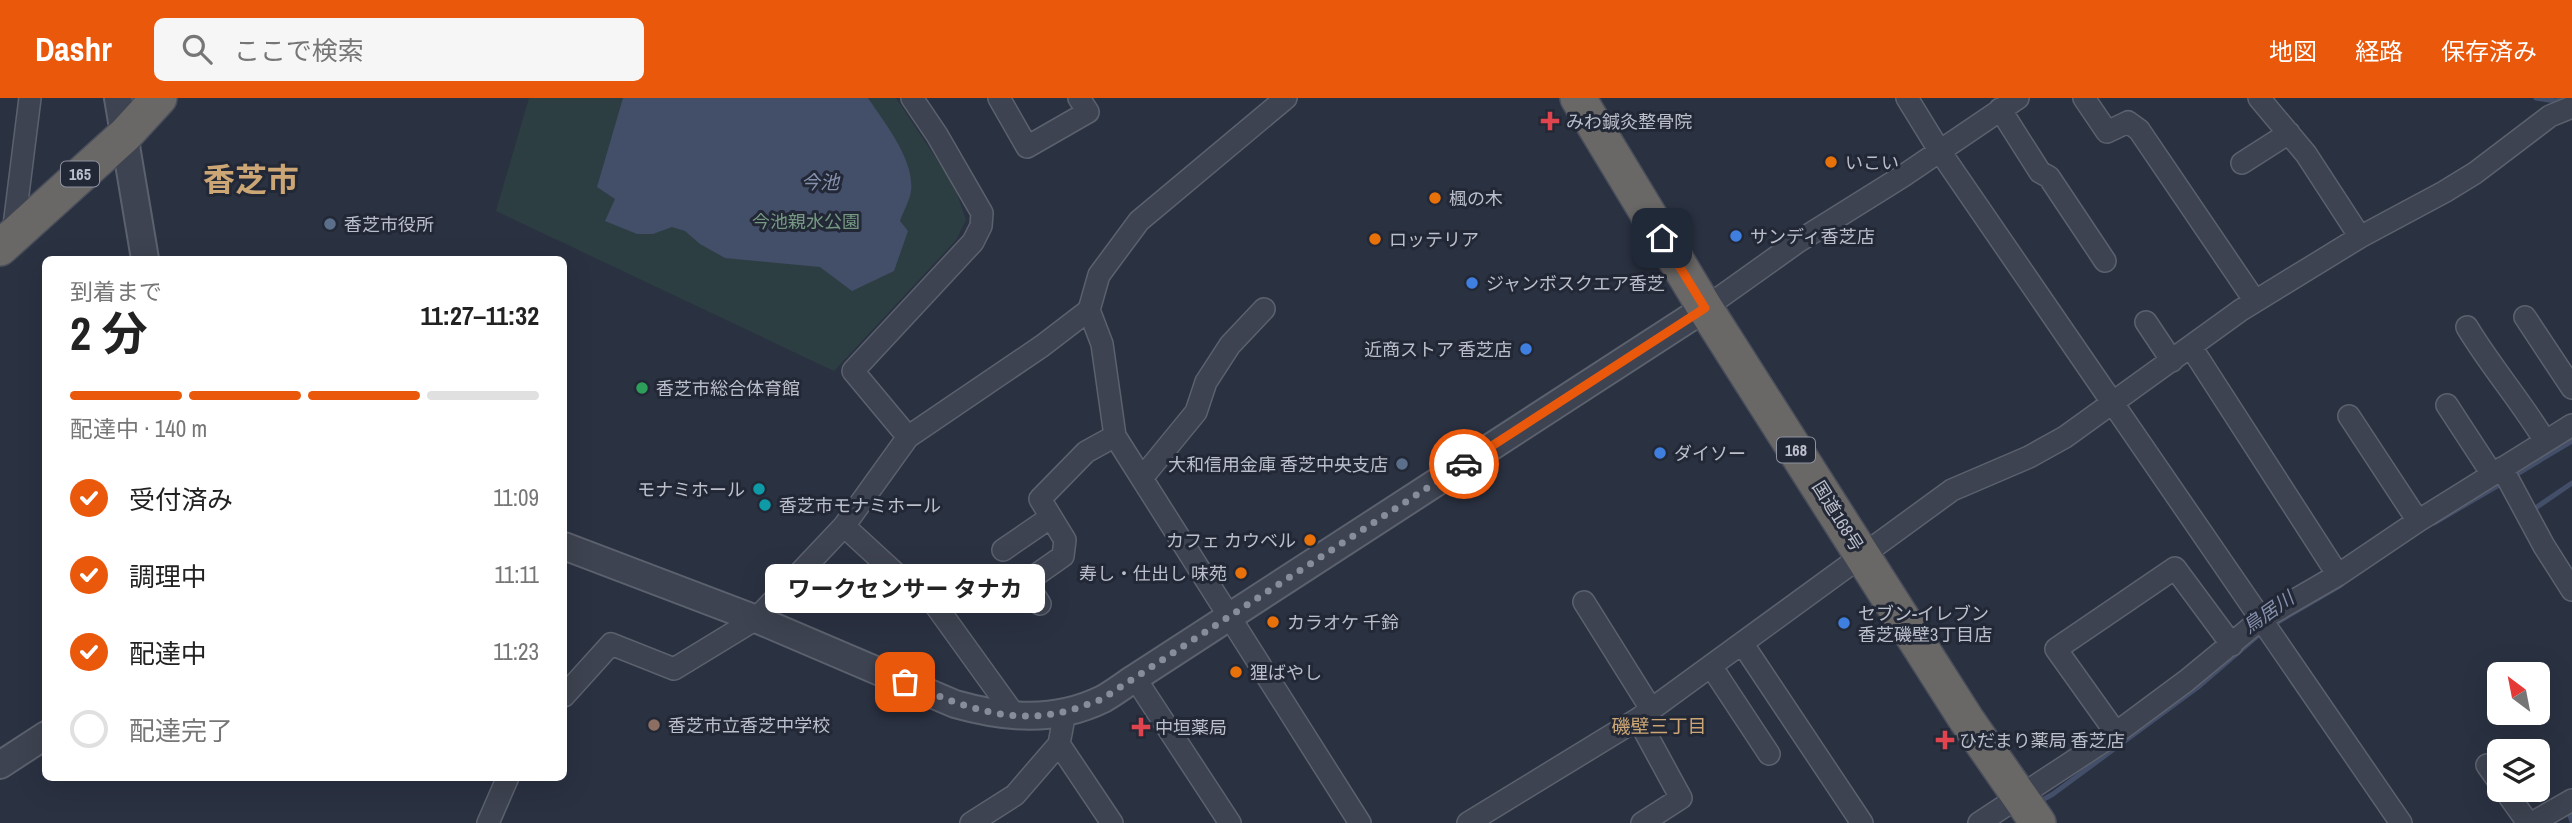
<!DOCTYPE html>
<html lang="ja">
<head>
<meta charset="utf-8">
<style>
	body { margin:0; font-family:"Archivo Narrow","Noto Sans JP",sans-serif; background:#f6f6f6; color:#222; height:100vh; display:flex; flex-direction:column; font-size:26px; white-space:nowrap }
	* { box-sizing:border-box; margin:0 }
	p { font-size:23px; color:#767676 }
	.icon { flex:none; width:38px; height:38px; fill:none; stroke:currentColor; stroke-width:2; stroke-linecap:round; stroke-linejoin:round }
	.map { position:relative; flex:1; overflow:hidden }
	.panel { position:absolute; left:42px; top:158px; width:525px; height:525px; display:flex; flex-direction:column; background:#fff; border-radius:10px; box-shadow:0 7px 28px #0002 }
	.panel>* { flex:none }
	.needle { width:46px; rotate:328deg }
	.buttons { position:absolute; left:2487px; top:564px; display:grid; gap:14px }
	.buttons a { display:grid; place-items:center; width:63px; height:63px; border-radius:10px; background:#fff; box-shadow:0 7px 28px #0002; font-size:35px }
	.pin { position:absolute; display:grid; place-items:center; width:60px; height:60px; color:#fff; margin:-30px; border-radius:14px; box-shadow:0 4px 10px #0006 }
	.courier { position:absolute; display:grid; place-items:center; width:70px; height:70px; margin:-35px; border:5px solid #ea580c; border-radius:50%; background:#fff; color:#222; box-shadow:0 2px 9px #0007 }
	.bubble { position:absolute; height:49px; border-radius:10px; background:#fff; box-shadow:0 7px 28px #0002; font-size:23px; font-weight:700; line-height:49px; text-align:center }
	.headline em { font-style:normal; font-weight:700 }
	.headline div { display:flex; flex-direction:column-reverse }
	.headline { display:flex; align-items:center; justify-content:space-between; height:119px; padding:0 28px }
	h1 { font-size:46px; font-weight:700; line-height:52px }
	.bar { display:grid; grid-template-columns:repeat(4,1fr); gap:10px 7px; align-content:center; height:84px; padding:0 28px }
	.bar i { height:9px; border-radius:5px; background:#e0e0e0 }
	.bar .selected { background:#ea580c }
	.bar p { grid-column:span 4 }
	ol { padding:0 28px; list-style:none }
	li { display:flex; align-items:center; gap:21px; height:77px }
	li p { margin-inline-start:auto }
	li .icon { padding:7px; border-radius:50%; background:#ea580c; color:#fff; stroke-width:4 }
	li:last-child { color:#767676 }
	li i { width:38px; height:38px; border:4px solid #e0e0e0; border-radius:50% }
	header { display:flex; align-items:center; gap:42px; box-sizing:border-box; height:98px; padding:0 35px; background:#ea580c; color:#fff }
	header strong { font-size:33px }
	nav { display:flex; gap:38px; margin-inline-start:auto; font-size:24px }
	.search { width:490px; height:63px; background:#f6f6f6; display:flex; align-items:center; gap:18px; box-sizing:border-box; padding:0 24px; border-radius:10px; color:#767676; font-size:26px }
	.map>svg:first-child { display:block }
	.green { fill:#2d3e43 }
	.water { fill:#434e69 }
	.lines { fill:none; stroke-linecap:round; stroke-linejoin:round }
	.stream { stroke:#434e69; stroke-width:5 }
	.minor-casing { stroke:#5c616e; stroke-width:24 }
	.tertiary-casing { stroke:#5c616e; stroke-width:30 }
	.trunk-casing { stroke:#494e5b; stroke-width:38 }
	.minor { stroke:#3e4351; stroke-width:21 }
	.tertiary { stroke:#3e4351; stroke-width:26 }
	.trunk { stroke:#696866; stroke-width:35 }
	.done { stroke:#888d9b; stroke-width:7; stroke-dasharray:0 12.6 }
	.route { stroke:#ea580c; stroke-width:9 }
	.health-dot { fill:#e0444e; stroke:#232836; stroke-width:2.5 }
	.food-dot { fill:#e8710a; stroke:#232836; stroke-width:2.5 }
	.service-dot { fill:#5c6f8a; stroke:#232836; stroke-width:2.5 }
	.shop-dot { fill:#3f7fe0; stroke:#232836; stroke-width:2.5 }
	.leisure-dot { fill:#2e9e5b; stroke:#232836; stroke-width:2.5 }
	.culture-dot { fill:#0f9aa8; stroke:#232836; stroke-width:2.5 }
	.education-dot { fill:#8d6e63; stroke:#232836; stroke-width:2.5 }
	.labels { text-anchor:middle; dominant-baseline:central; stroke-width:6; stroke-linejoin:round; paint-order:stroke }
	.shield { fill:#232836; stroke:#8d929e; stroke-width:2 }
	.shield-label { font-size:16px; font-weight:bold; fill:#bbbfcb }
	.poi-label { font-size:18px; fill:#bbbfcb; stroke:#232836; text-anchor:start }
	.park-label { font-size:18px; fill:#759982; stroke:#232836 }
	.street-label { font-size:18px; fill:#bbbfcb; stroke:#232836 }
	.water-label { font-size:19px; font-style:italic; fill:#8691ae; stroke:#232836 }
	.neighbourhood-label { font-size:19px; fill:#cca675; stroke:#232836 }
	.town-label { font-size:32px; font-weight:bold; fill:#cca675; stroke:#232836 }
</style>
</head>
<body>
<header>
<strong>Dashr</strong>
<div class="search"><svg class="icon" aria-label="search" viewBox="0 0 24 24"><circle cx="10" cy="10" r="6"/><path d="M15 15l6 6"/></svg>ここで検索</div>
<nav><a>地図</a><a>経路</a><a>保存済み</a></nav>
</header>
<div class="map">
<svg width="2572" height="725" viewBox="0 0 2572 725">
	<rect width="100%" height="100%" fill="#2a3141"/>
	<path class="green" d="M529,0h367l58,87 12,35 -10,20 -122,131 -338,-160z"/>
	<path class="water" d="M623,0h245c16,24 47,62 43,93 -1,9 -8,21 -11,30l8,10 -14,40 -42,20 -32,-24 -95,-9 -25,-14 -15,-13 -13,-4 -19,7h-16l-32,-13 10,-22 -18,-12z"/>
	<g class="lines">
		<path class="stream" d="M2536,0l20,3 7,-3
			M2512,379l60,-36
			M2535,415l-1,-4 38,-26
			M2434,425l70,-41
			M2271,528l70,-41
			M2037,705l16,-9 145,-107 65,-56
			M2572,715l-2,3 2,5"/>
		<defs>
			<path id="minor" d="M999,0l28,49 61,-35 -9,-14
				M1907,0l32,52 462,673
				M2084,0l23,34 21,-10 11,8 116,171
				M2259,0l47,56 54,83
				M2000,11l40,63 9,5 56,84
				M2242,65l47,-30
				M13,136l17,-136
				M1705,210l94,-67 104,-65 115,-78
				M1089,212l13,34 13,92 245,387
				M2525,219l47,71
				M2146,224l26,39
				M2467,229c24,40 54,74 78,114
				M2191,249l147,228
				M2447,307l45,69
				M2349,318l69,105
				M908,339l-55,-66 120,-129 8,-16 1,-13 -45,-78 -25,-37
				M2502,370l42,78 28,44
				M1142,380l54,-66 10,-30 24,-37 34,-36
				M844,428l61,56 26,17 85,118
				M1003,452l48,-33
				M1584,504l67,107
				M1040,506l-14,-22 37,-26 2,-16 -25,-41 46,-47 29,-16
				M1742,545l120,180
				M1711,568l58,88
				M1135,580l95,145
				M564,598l47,-52 63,25 82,-50 88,-93 64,-89 134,-91 47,-36 10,-35 40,-54 147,-123
				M1638,621l43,79 -39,25
				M2116,635l-60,-84 119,-81 57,77
				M1059,646l53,79
				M2487,667l12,17
				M2504,691l24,34
				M488,725l20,-46
				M971,725l44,-28 44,-51 6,-32
				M1468,725l170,-104 314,-229 77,-33 36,-20 176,-127 119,-73 84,-45 31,-19 75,-57 22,-9
				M1979,725l137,-90 70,-52 74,-61 78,-45 80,-54 154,-96
				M2532,725l40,-23"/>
			<path id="tertiary" d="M118,0l27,161
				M564,448l192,73 199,85c50,14 99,19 148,-5 11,-6 21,-14 32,-21l570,-370
				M0,667l46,-30"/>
			<path id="trunk" d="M1578,0l127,210 261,411 72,104
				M0,150l125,-113 34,-37"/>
		</defs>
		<use href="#minor" class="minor-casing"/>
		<use href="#tertiary" class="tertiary-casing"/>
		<use href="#trunk" class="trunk-casing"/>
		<use href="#minor" class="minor"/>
		<use href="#tertiary" class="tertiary"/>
		<use href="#trunk" class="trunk"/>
	</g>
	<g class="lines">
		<path class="done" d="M905,584c53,23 104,44 162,29 12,-3 24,-8 35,-12l362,-235"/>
		<path class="route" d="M1464,366l241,-156 -43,-70"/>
	</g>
	<g class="health-dot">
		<path d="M1546.5 12.5h7v7h7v7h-7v7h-7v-7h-7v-7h7z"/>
		<path d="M1137.5 618.5h7v7h7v7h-7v7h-7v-7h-7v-7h7z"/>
		<path d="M1941.5 631.5h7v7h7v7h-7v7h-7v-7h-7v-7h7z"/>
	</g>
	<g class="food-dot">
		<circle cx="1831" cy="64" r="7"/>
		<circle cx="1435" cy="100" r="7"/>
		<circle cx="1375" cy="141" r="7"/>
		<circle cx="1310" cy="442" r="7"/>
		<circle cx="1241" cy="475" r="7"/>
		<circle cx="1273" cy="524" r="7"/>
		<circle cx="1236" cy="574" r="7"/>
	</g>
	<g class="service-dot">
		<circle cx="330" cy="126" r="7"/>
		<circle cx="1402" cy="366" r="7"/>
	</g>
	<g class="shop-dot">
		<circle cx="1736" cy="138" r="7"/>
		<circle cx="1472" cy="185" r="7"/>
		<circle cx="1526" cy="251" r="7"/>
		<circle cx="1660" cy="355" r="7"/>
		<circle cx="1844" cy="525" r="7"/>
	</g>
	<circle class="leisure-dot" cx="642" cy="290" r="7"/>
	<g class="culture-dot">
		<circle cx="759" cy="391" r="7"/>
		<circle cx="765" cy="407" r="7"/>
	</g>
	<circle class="education-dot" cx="654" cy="627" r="7"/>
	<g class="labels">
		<g class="shield">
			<rect x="61" y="63.5" width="38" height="25" rx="5"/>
			<rect x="1777" y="339.5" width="38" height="25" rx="5"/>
		</g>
		<g class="shield-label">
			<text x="80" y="76">165</text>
			<text x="1796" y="352">168</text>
		</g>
		<g class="poi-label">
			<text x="1566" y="23">みわ鍼灸整骨院</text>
			<text x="1845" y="64">いこい</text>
			<text x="1449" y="100">楓の木</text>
			<text x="344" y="126">香芝市役所</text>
			<text x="1750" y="138">サンディ香芝店</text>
			<text x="1389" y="141">ロッテリア</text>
			<text x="1486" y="185">ジャンボスクエア香芝</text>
			<text x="1512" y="251" text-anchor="end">近商ストア 香芝店</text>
			<text x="656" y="290">香芝市総合体育館</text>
			<text x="1674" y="355">ダイソー</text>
			<text x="1388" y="366" text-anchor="end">大和信用金庫 香芝中央支店</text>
			<text x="745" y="391" text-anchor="end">モナミホール</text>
			<text x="779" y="407">香芝市モナミホール</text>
			<text x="1296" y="442" text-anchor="end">カフェ カウベル</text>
			<text x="1227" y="475" text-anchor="end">寿し・仕出し 味苑</text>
			<text x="1858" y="515">セブン-イレブン<tspan x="1858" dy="21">香芝磯壁3丁目店</tspan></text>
			<text x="1287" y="524">カラオケ 千鈴</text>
			<text x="1250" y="574">狸ばやし</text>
			<text x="668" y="627">香芝市立香芝中学校</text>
			<text x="1155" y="629">中垣薬局</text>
			<text x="1959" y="642">ひだまり薬局 香芝店</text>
		</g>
		<g class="park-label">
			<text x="806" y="123">今池親水公園</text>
		</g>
		<g class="street-label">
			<text transform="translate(1838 418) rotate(58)">国道168号</text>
		</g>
		<g class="water-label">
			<text x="820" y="84">今池</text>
			<text transform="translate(2268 514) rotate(-35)">鳥居川</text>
		</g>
		<g class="neighbourhood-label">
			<text x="1659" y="628">磯壁三丁目</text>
		</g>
		<g class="town-label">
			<text x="251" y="81">香芝市</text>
		</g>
	</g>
</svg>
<div class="buttons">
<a><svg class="needle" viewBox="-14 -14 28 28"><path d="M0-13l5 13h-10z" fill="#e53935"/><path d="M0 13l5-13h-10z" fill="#767676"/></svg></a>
<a><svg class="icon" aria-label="layers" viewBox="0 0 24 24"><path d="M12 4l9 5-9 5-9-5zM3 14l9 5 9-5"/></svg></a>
</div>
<div class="pin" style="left:905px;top:584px;background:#ea580c"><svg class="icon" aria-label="bag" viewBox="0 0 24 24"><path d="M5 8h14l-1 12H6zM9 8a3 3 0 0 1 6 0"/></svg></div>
<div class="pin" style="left:1662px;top:140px;background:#1f2937"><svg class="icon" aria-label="home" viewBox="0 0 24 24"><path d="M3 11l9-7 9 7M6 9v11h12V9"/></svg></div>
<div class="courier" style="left:1464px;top:366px"><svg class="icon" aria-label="car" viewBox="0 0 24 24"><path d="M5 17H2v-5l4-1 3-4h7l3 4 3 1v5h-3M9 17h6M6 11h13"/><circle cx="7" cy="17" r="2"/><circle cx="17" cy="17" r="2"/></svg></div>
<div class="bubble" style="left:765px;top:466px;width:280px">ワークセンサー タナカ</div>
<section class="panel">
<div class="headline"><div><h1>2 分</h1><p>到着まで</p></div><em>11:27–11:32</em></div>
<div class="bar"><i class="selected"></i><i class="selected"></i><i class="selected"></i><i></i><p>配達中 · 140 m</p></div>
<ol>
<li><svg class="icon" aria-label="check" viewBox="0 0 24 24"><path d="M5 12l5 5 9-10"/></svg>受付済み<p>11:09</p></li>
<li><svg class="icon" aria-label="check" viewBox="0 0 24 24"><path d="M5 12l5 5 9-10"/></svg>調理中<p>11:11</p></li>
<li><svg class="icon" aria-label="check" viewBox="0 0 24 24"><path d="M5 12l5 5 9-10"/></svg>配達中<p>11:23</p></li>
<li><i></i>配達完了</li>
</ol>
</section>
</div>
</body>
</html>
